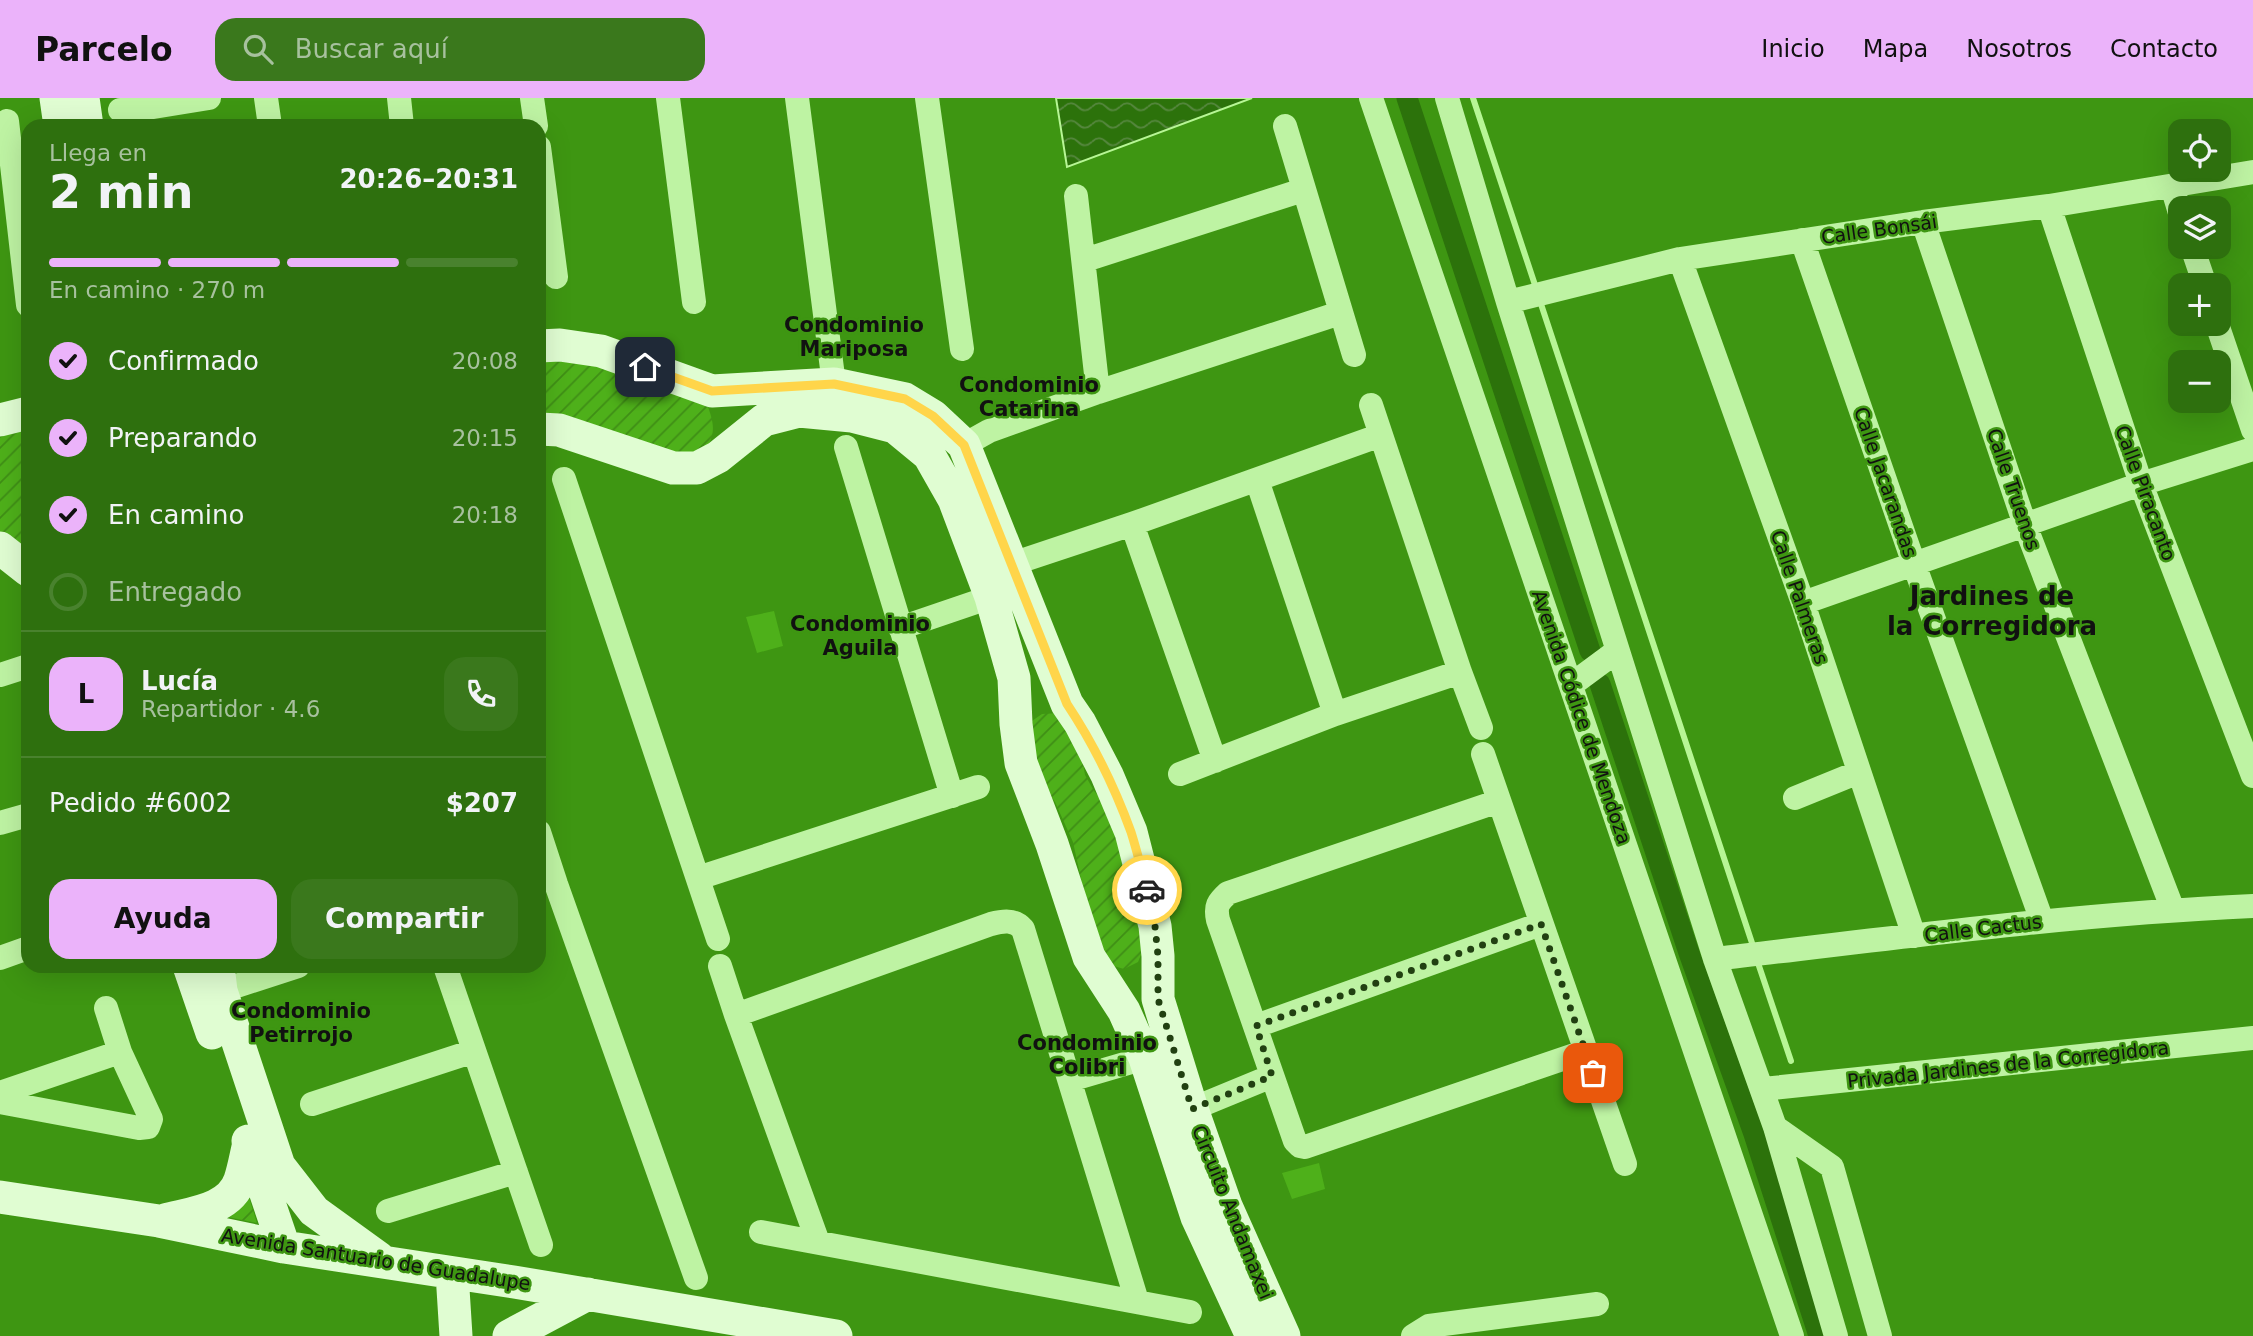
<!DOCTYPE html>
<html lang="es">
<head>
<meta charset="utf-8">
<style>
	body { margin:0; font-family:"DejaVu Sans",sans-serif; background:#3a781c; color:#f1f3f6; height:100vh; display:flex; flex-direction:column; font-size:26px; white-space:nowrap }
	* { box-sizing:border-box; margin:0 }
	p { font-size:23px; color:#a7c19e }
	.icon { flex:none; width:38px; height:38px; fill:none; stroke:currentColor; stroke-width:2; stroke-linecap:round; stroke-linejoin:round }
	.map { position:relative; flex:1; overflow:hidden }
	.side { position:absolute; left:21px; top:21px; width:525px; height:854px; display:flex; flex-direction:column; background:#2e700e; border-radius:21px; box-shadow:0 7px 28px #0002 }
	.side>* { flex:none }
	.fabs { position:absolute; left:2168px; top:21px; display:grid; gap:14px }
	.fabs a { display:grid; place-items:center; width:63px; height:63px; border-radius:14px; background:#2e700e; box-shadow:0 7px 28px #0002; font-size:35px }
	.pin { position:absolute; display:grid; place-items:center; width:60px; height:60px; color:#fff; margin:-30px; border-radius:14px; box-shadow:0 4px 10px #0006 }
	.courier { position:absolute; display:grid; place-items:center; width:70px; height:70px; margin:-35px; border:5px solid #ffd54a; border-radius:50%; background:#fff; color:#222; box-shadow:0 2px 9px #0007 }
	.summary em { font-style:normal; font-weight:700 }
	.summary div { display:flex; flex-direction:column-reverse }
	.summary { display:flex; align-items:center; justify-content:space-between; height:119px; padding:0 28px }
	h1 { font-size:46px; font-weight:700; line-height:52px }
	.bar { display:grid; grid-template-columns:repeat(4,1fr); gap:10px 7px; align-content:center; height:84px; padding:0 28px }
	.bar i { height:9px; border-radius:5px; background:#49822e }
	.bar .current { background:#ebb3fa }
	.bar p { grid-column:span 4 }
	.line { display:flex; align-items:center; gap:18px; padding:0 28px; border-top:2px solid #49822e }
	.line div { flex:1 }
	.round { display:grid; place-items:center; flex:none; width:74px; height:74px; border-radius:21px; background:#3a781c }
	ol { padding:0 28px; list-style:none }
	li { display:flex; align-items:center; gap:21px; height:77px }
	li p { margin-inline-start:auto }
	li .icon { padding:7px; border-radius:50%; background:#ebb3fa; color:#111; stroke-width:4 }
	li:last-child { color:#a7c19e }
	li i { width:38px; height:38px; border:4px solid #49822e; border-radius:50% }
	.button { display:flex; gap:14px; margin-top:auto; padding:14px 28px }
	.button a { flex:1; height:80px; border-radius:21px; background:#ebb3fa; color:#111; font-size:28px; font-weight:700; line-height:80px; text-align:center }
	.button a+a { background:#3a781c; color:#f1f3f6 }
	header { display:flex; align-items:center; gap:42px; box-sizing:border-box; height:98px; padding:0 35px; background:#ebb3fa; color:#111 }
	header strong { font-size:33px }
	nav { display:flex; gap:38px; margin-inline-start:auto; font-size:24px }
	.search { width:490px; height:63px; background:#3a781c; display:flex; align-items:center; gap:18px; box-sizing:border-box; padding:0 24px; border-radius:21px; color:#a7c19e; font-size:26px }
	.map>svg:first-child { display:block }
	.green { fill:#4eb01a }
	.garden { fill:url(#garden-furrows) }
	.water { fill:url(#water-waves); stroke:#b7f695; stroke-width:2 }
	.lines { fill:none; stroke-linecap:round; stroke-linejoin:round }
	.stream { stroke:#b7f695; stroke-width:6 }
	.canal { stroke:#2c720b; stroke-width:21 }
	.street { stroke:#bef3a3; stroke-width:24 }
	.secondary { stroke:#e0fdd2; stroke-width:33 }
	.done { stroke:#214011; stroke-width:7; stroke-dasharray:0 12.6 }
	.route { stroke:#ffd54a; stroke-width:9 }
	.labels { text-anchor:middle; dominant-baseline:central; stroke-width:5; stroke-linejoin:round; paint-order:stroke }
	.street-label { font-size:19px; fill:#111; stroke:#3e9612 }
	.neighbourhood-label { font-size:21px; font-weight:bold; fill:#111; stroke:#3e9612 }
	.district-label { font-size:26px; font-weight:bold; fill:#111; stroke:#3e9612 }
</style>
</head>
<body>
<header>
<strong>Parcelo</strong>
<div class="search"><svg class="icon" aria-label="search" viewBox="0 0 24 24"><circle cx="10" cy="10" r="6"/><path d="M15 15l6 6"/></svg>Buscar aquí</div>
<nav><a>Inicio</a><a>Mapa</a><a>Nosotros</a><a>Contacto</a></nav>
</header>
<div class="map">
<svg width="2253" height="1238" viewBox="0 0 2253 1238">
	<defs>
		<pattern id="garden-furrows" width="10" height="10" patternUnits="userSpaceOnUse" patternTransform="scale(1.75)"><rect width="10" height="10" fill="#4eb01a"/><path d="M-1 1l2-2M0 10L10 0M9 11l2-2" fill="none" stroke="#3f8e16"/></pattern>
		<pattern id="water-waves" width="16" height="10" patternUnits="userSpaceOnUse" patternTransform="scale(1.75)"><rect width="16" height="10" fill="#2c720b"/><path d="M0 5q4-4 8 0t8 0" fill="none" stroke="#56873f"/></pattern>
	</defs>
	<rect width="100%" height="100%" fill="#3e9612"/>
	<path class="green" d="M774,513l9,35 -26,7 -11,-36z
		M1319,1065l6,26 -33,10 -10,-26z"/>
	<path class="garden" d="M539,259h31l137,47c8,22 9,30 -4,50l-22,4 -142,-40z
		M28,329v124l-28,-15v-98l13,-8z
		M1060,615l20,33 5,29 9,16 19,22 12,42 1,41 12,27 6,24 -6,15 -14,7 -17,-5 -25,-81 -9,-41 -18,-40 -20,-30 -6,-49 13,-9z
		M244,1084l13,41 -44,-9z"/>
	<path class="water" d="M1056,0h196l-185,69z"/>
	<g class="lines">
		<path class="stream" d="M1473,0l63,190
			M1539,200l215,651
			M1757,862l34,101"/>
		<path class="canal" d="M1407,0l183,553
			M1600,586l89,269 65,181 65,202"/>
		<path class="street" d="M266,0l4,28
			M399,0l3,28
			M532,0l4,28
			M668,0l26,204
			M797,0l37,286
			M927,0l35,251
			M1371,0l421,1238
			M1447,0l61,204 207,657 60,168 57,40 48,169
			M120,12h15l74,-12
			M7,23l21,184
			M1285,28l69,229
			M539,49l17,130
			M2172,88l8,27
			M1076,98l22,196
			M2049,108l92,278 112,292
			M1923,124l102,303 148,385
			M1802,142l112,324 128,357
			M2192,149l13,38
			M1680,161l123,344 111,333
			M1085,162l218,-70
			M1508,204l172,-43 243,-37 126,-16 204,-34
			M2217,226l36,106
			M1371,307l89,267 21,56
			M964,347l25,-14 109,-39 242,-79
			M846,349l106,349
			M564,381l154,460
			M1257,382l78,234
			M1132,426l83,237
			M1012,466l120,-40 249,-89
			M1803,505l338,-119 112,-35
			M900,530l91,-31
			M0,577l28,-9
			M1571,587l46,-34
			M1483,656l142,410
			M1180,676l155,-60 125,-42
			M1795,700l64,-26
			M1499,703l-271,92c-10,9 -13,13 -10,27l77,221 5,5 5,1 281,-96
			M0,725l28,-8
			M539,734l17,52 140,394
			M698,780l280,-91
			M0,860l28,-10
			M1715,861c179,-21 358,-45 538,-53
			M445,868l96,279
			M720,868l16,49 82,227
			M221,893l77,-25
			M736,917l255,-91c12,-3 23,-5 32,5l114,372
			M1256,928l285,-102
			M1070,982l75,-22
			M1763,991l490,-51
			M0,995l120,-41
			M0,1004l139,26 9,-1 3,-8 -31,-67 -14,-44
			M312,1006l162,-53
			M1192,1011l80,-33
			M1775,1029l61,209
			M388,1113l128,-39
			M761,1134l429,80
			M1413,1238l16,-10 168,-22"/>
		<path class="secondary" d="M56,0l4,28
			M83,0l4,28
			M539,248l21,-1 41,6 111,40 122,-7 71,15 28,17 31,29 103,259 13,19 27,52 24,57 24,94 3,30v43l34,110 34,97 58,130
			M0,322l28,-7
			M539,331l20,1 114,38h24l21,-11 46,-37 35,-9 53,5 43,11 34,28 25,44 37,98 23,81 2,46 5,39 31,81 37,113 35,54 21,47 52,159 55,119
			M0,450l28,22
			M189,868l23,67
			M218,868l3,25 58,175 35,45 65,47
			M248,1043l36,106
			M0,1099l159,24 125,26 230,35 322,54
			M165,1122c26,-7 65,-10 75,-40 4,-12 6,-25 9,-37
			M452,1175l4,63
			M509,1238l79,-42"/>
	</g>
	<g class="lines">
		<path class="done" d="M1147,792l8,36 3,30v43l34,110 80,-33 -16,-50 285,-102 52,149"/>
		<path class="route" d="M645,269l67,24 122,-7 71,15 28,17 31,29 103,259c26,39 48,84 64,128 6,19 11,39 16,58"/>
	</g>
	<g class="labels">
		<g class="street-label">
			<text transform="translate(1879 131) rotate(-8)">Calle Bonsái</text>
			<text transform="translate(1886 384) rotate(71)">Calle Jacarandas</text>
			<text transform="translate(2014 391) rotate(71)">Calle Truenos</text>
			<text transform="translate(2146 395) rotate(70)">Calle Piracanto</text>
			<text transform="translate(1800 499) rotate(71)">Calle Palmeras</text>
			<text transform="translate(1582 619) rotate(71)">Avenida Códice de Mendoza</text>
			<text transform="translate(1983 830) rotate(-7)">Calle Cactus</text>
			<text transform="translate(2008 966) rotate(-6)">Privada Jardines de la Corregidora</text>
			<text transform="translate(1233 1114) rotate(68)">Circuito Andamaxei</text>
			<text transform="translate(376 1161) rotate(9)">Avenida Santuario de Guadalupe</text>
		</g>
		<g class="neighbourhood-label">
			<text x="854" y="227">Condominio<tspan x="854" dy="24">Mariposa</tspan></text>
			<text x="1029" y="287">Condominio<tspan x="1029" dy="24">Catarina</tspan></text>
			<text x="860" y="526">Condominio<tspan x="860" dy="24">Aguila</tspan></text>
			<text x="301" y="913">Condominio<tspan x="301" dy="24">Petirrojo</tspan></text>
			<text x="1087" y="945">Condominio<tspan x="1087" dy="24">Colibri</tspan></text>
		</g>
		<g class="district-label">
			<text x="1992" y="498">Jardines de<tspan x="1992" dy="30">la Corregidora</tspan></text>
		</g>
	</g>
</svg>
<div class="fabs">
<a><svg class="icon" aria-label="locate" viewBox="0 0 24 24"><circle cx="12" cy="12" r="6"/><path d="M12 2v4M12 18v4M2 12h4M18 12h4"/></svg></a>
<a><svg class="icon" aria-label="layers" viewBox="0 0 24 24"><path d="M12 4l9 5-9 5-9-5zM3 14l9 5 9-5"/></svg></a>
<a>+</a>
<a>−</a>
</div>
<div class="pin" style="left:1593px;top:975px;background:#ea580c"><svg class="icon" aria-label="bag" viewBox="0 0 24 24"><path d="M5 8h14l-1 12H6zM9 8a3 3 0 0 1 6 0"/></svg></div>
<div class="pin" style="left:645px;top:269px;background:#1f2937"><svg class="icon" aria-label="home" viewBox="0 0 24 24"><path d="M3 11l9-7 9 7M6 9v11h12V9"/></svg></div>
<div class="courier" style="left:1147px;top:792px"><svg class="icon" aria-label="car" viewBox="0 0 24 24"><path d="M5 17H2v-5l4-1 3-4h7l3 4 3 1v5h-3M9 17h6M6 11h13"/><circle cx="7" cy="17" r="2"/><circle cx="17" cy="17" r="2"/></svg></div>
<section class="side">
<div class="summary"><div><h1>2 min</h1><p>Llega en</p></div><em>20:26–20:31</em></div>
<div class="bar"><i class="current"></i><i class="current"></i><i class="current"></i><i></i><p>En camino · 270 m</p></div>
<ol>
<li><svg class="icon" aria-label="check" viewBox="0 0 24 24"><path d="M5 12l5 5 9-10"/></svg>Confirmado<p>20:08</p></li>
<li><svg class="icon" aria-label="check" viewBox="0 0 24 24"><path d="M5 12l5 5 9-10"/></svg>Preparando<p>20:15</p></li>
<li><svg class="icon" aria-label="check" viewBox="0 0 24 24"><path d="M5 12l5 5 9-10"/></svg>En camino<p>20:18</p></li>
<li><i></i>Entregado</li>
</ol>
<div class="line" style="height:126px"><b class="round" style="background:#ebb3fa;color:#111">L</b><div><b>Lucía</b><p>Repartidor · 4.6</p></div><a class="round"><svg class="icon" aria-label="phone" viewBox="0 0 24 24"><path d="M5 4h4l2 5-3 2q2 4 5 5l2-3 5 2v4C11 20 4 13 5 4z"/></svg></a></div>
<div class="line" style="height:91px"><div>Pedido #6002</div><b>$207</b></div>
<div class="button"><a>Ayuda</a><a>Compartir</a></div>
</section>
</div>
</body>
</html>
